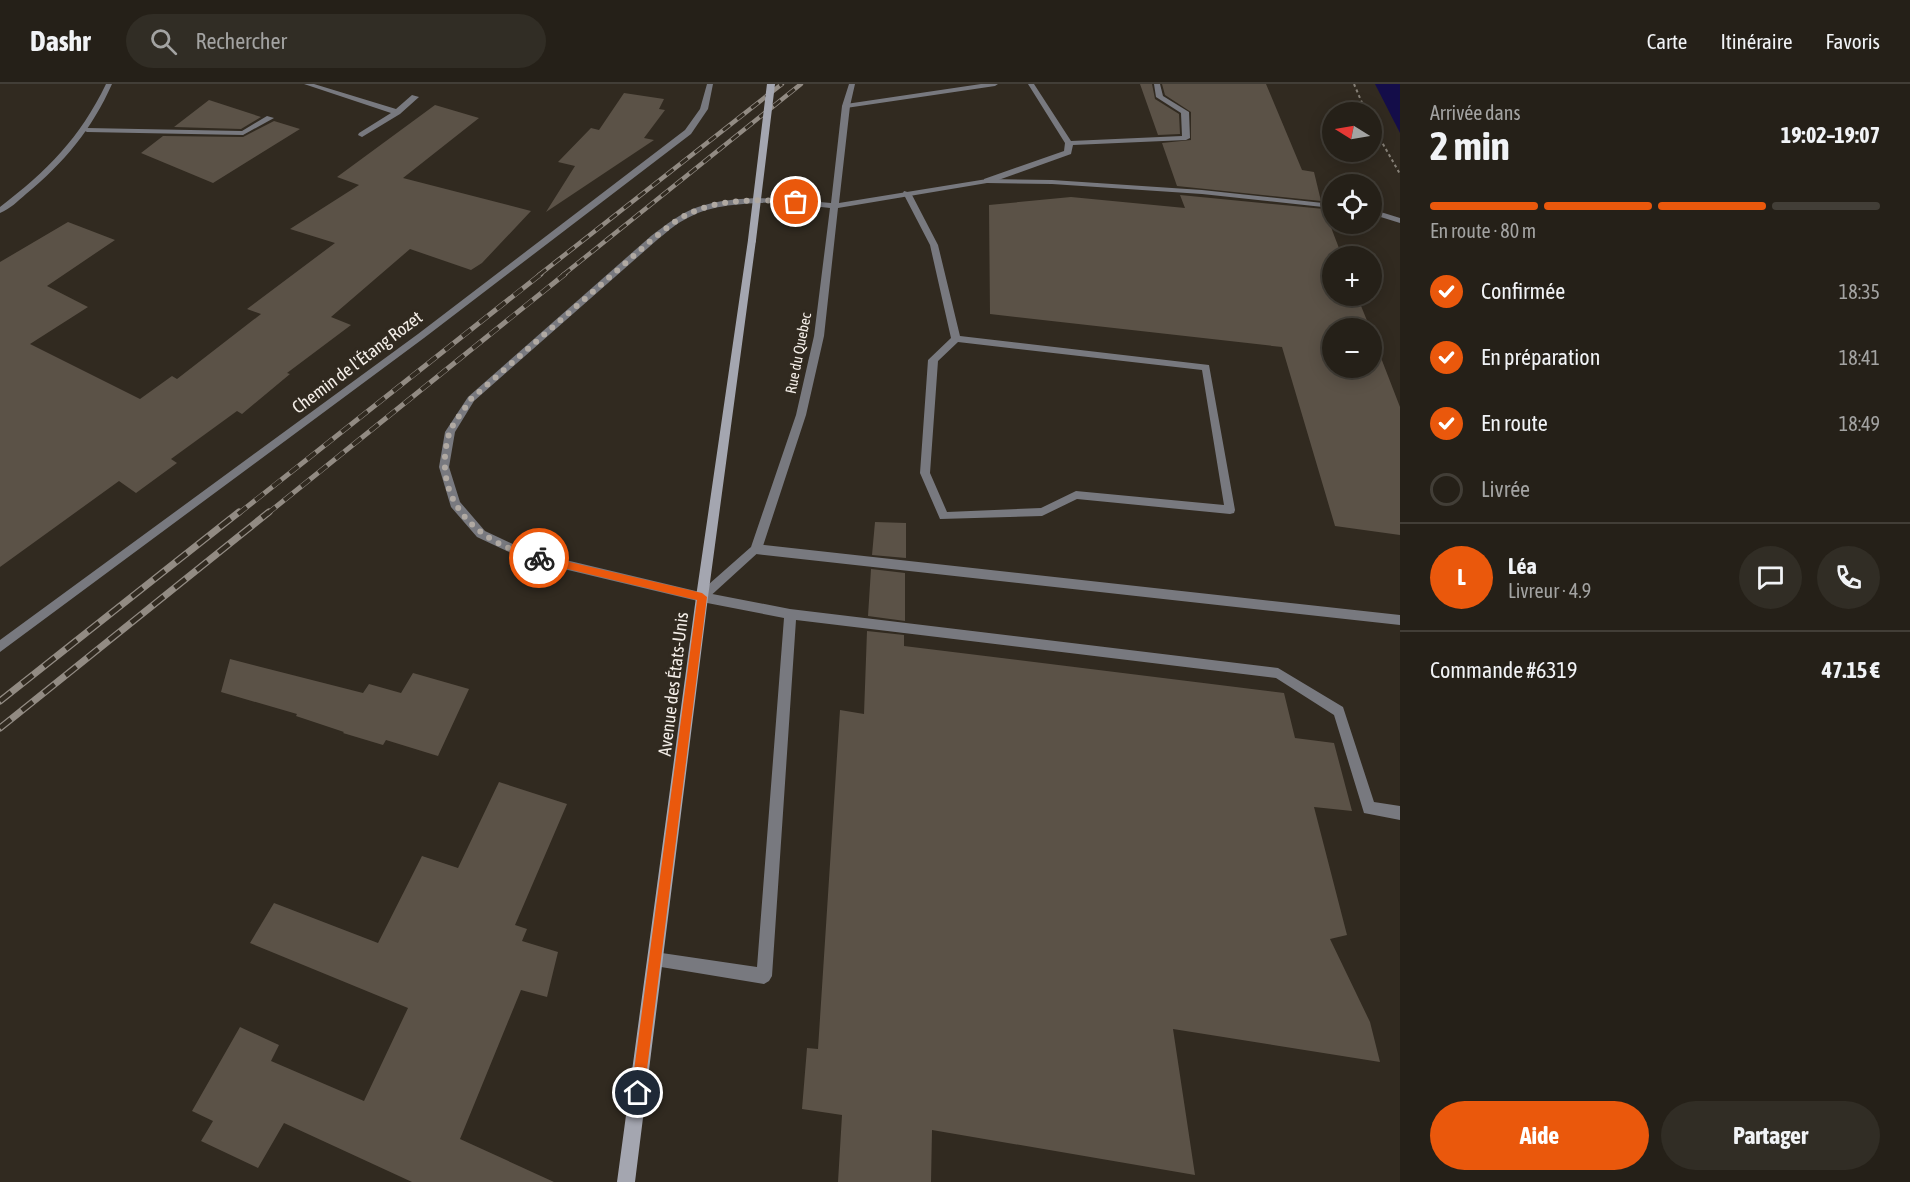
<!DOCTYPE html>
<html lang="fr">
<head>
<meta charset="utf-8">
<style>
	body { margin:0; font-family:"Asap Condensed",sans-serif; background:#312d25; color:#f1f3f6; height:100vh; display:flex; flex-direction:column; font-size:22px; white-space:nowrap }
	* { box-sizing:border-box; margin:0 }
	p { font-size:20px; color:#a3a3a2 }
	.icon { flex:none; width:33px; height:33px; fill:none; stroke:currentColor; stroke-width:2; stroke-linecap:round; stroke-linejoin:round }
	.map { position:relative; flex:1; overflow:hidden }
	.panel { display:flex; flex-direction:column; background:#252018; width:510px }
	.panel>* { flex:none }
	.needle { width:39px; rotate:281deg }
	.tools { position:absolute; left:1322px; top:18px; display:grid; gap:12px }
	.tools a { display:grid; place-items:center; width:60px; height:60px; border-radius:50%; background:#252018; box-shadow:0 3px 15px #0003,0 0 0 2px #423e37; font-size:30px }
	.pin { position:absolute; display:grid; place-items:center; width:51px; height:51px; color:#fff; margin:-26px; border:3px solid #fff; border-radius:50%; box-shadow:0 2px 6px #0007 }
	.courier { position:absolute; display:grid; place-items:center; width:60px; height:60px; margin:-30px; border:4px solid #ea580c; border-radius:50%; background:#fff; color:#222; box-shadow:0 2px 8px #0007 }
	.summary em { font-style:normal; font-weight:700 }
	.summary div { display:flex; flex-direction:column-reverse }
	.summary { display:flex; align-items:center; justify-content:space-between; height:102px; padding:0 30px }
	h1 { font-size:39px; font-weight:700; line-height:45px }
	.bar { display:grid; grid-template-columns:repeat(4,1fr); gap:9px 6px; align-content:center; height:72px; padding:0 30px }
	.bar i { height:8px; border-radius:4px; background:#423e37 }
	.bar .selected { background:#ea580c }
	.bar p { grid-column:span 4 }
	.line { display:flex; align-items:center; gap:15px; padding:0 30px; border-top:2px solid #423e37 }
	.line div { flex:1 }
	.round { display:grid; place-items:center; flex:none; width:63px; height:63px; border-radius:32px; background:#312d25 }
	ol { padding:0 30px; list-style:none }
	li { display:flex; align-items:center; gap:18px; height:66px }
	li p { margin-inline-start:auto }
	li .icon { padding:6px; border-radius:50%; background:#ea580c; color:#fff; stroke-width:4 }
	li:last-child { color:#a3a3a2 }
	li i { width:33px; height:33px; border:3px solid #423e37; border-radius:50% }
	.cta { display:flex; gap:12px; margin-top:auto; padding:12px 30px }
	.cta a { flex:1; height:69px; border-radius:36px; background:#ea580c; color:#fff; font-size:24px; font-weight:700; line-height:69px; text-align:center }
	.cta a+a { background:#312d25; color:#f1f3f6 }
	header { display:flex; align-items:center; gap:36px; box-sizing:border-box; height:84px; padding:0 30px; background:#252018; border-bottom:2px solid #423e37 }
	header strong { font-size:28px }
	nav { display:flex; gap:33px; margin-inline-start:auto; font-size:21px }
	.search { width:420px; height:54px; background:#312d25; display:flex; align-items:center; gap:15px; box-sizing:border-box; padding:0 21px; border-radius:33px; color:#a3a3a2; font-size:22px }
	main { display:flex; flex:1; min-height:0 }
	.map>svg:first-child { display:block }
	.water { fill:#140d49 }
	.building { fill:#5b5247 }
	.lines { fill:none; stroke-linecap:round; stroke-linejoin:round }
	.path { stroke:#868077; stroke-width:2; stroke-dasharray:3 3; stroke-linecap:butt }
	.service { fill:#78797f; fill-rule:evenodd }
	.minor { fill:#78797f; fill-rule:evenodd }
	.tertiary { fill:#78797f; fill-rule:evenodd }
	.secondary { fill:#a4a6b0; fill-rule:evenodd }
	.rail-far2-casing { stroke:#928b83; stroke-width:4.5 }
	.rail-far1-casing { stroke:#928b83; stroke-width:5 }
	.rail-casing { stroke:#928b83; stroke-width:7 }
	.rail-far2 { stroke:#312a20; stroke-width:3; stroke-dasharray:9; stroke-linecap:butt }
	.rail-far1 { stroke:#312a20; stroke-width:4; stroke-dasharray:11; stroke-linecap:butt }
	.rail { stroke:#312a20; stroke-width:4.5; stroke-dasharray:14; stroke-linecap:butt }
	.secondary-bridge { stroke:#a4a6b0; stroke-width:8 }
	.route { fill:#ea580c }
	.done { stroke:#b0a9a2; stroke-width:6; stroke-dasharray:0 10.8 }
	.labels { text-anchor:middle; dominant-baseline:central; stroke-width:6; stroke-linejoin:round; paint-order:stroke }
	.far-street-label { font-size:15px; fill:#f4eee8; stroke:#312a20 }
	.street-label { font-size:18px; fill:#f4eee8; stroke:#312a20 }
</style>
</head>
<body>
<header>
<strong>Dashr</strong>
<div class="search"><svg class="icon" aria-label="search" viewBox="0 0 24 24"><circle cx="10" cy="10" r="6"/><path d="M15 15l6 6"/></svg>Rechercher</div>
<nav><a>Carte</a><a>Itinéraire</a><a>Favoris</a></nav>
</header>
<main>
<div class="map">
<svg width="1400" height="1098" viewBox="0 0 1400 1098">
	<rect width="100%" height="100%" fill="#312a20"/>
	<path class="water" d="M1375,0h25v49z"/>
	<path class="building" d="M1140,0h12l3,15 24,15 1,20 -22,1z
		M1162,0h104l36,86 12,2 7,29 -144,-15 -15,-43 29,-3v-28l-26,-17z
		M624,9l40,6 -5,10 6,1 -21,28 10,2 -108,72 29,-46 -17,-4 33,-34 8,2z
		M209,16l52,17 -20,12 -67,-2z
		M435,21l44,13 -76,60 128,33 -49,52 -11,7 -61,-21 -79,68 20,8 -64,48 3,1 -48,40 -5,-3 -66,48 6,4 -41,30 -17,-12 -119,86v-305l68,-40 47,18 -68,46 41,21 -58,37 110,55 32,-23 5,3 84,-65 -14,-5 88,-66 -45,-14 69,-44 -22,-8z
		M274,37l26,8 -87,54 -72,-30 22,-17 80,1z
		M1180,111l144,14 18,47h-10v40h25l13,32h-38v40h39v-36l29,75v128l-65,-9 -53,-179 -292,-33 -1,-109 82,-8 114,11z
		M875,438l31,1v35l-34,-3z
		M871,485l34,4v48l-37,-5z
		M867,547l37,4v11l380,47 11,45 39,5 18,68 -38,-4 33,128 -17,4 40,83 10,40 -207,-33 22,146 -263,-45 -1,52h-93l4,-67 -40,-6 5,-61 11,1 22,-339 24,4z
		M230,575l133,34 6,-9 32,9 12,-20 56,16 -31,67 -52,-16 -3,5 -40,-12 1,-1 -48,-16 1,-2 -76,-22z
		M499,698l68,22 -52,121 12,4 -5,12 36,11 -11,45 -26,-7 -61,149 94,43h-142l-128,-59 -26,45 -57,-27 12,-20 -21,-10 48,-84 39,18 -8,16 93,40 44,-93 -158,-65 24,-40 104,40 44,-87 36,12z"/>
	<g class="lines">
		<path class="path" d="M1354,0l12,28
			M1371,39l29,51"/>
		<path class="service" d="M304,0h10l82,25 16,-14 7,2 -19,17 -38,23 -4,-2 1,-2 32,-20z
			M981,0h17l-3,2 -149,22 -4,-2 4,-2z
			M1028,0h6l37,57 111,-5 -1,-23 -25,-16 -2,-13h6l3,12 26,16 1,26 -4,2 -113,5 -2,9 -81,29h-6v-4l80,-28 1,-8z
			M267,32l7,2 -31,17 -156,-3 -4,-2 4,-2 155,3z
			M904,107l7,2 27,52 22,91 249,29 26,145 -1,3 -4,1 -153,-15 -35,17 -102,3 -20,-46 8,-113 23,-22 -21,-93 -27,-52zM958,258l244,28 22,135 -148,-14 -35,17 -94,4 -17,-39 8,-112z
			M756,460l644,71v10l-644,-71 -6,-5z
			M702,508l88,17 488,59 65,39 31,95 26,4v14l-36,-7 -30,-98 -58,-37 -480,-58 -24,356 -3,5 -5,3 -109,-18 -5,-2 -2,-5 2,-5 5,-2 102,15 27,-349 -82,-16 -4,-2 -2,-3 2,-3z"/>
		<path class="minor" d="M707,0h6l-5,25 -17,25 -267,204 -424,314v-12l418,-306 267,-204 15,-21z
			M849,0h6l-5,22 -11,97 148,-24 65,1 150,10 130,14v4l-130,-14 -150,-10 -65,-1 -149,25 -14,128 -18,79 -44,134 -56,51 -4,2 -176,-42 -49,-23 -26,-30 -12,-40 6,-35 23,-35 183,-161c15,-11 29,-23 47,-29 43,-14 89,-8 133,-4l11,-97zM777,118l53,6 -16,128 -18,79 -45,132 -51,45 -172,-41 -43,-20 -25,-29 -11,-35 6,-35 19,-31 183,-161c9,-7 17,-15 27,-20 28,-17 62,-16 93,-18z
			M1371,125l29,9v5l-29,-9z"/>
		<path class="tertiary" d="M106,0h6c-20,45 -48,79 -86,110 -8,7 -16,15 -26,19v-6c47,-36 80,-69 106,-123z"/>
		<path class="secondary" d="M752,153l4,3 -48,357 -73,585h-18l79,-585 52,-357z"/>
		<defs>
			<path id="rail-far2" d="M539,191l243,-191
				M563,191l238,-191"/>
			<path id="rail-far1" d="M238,430l303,-240
				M267,430l298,-240"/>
			<path id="rail" d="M0,617l239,-189
				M0,644l269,-216"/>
		</defs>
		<use href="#rail-far2" class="rail-far2-casing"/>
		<use href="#rail-far1" class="rail-far1-casing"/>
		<use href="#rail" class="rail-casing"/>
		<use href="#rail-far2" class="rail-far2"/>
		<use href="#rail-far1" class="rail-far1"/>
		<use href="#rail" class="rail"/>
		<path class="secondary-bridge" d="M752,156l19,-156"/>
	</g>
	<path class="route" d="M539,471l163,38 5,4 -63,496 -2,5 -4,1 -5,-1 -2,-5 66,-493 -158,-38 -5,-4z"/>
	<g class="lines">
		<path class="done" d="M539,474c-61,-14 -109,-57 -90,-124 4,-12 16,-25 22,-35l183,-161c9,-7 17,-14 27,-20 33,-20 77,-19 115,-16"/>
	</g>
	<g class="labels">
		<g class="far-street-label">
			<text transform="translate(798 269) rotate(-79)">Rue du Quebec</text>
		</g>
		<g class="street-label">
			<text transform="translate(357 278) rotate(-37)">Chemin de l'Étang Rozet</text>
			<text transform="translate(673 600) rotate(-83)">Avenue des États-Unis</text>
		</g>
	</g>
</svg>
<div class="tools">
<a><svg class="needle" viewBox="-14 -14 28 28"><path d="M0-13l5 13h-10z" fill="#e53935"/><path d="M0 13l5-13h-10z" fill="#a3a3a2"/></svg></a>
<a><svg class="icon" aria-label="locate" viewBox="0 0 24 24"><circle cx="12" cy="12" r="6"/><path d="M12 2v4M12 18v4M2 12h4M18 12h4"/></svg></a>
<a>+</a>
<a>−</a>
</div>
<div class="pin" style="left:796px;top:118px;background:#ea580c"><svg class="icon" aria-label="bag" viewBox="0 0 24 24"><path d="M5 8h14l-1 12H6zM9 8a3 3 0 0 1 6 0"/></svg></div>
<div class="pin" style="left:638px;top:1009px;background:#1f2937"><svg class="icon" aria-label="home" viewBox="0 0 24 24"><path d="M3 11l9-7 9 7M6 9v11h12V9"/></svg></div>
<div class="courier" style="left:539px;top:474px"><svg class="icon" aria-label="bike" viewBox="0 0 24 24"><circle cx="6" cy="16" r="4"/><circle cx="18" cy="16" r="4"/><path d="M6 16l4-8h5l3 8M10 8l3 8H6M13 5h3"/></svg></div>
</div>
<section class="panel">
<div class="summary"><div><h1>2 min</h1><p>Arrivée dans</p></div><em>19:02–19:07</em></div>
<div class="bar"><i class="selected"></i><i class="selected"></i><i class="selected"></i><i></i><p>En route · 80 m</p></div>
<ol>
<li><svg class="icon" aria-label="check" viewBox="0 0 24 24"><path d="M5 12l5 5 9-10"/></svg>Confirmée<p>18:35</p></li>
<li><svg class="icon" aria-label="check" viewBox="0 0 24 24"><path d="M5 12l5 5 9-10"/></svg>En préparation<p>18:41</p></li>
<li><svg class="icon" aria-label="check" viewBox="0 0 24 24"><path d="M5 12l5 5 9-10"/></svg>En route<p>18:49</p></li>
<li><i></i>Livrée</li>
</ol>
<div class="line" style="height:108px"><b class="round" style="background:#ea580c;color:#fff">L</b><div><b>Léa</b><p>Livreur · 4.9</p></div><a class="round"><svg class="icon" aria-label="chat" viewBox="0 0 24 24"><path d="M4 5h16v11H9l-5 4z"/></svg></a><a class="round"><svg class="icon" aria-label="phone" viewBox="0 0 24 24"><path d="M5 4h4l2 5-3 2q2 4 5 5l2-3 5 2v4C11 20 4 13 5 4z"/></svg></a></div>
<div class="line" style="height:78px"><div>Commande #6319</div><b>47.15 €</b></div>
<div class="cta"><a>Aide</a><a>Partager</a></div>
</section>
</main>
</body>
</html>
